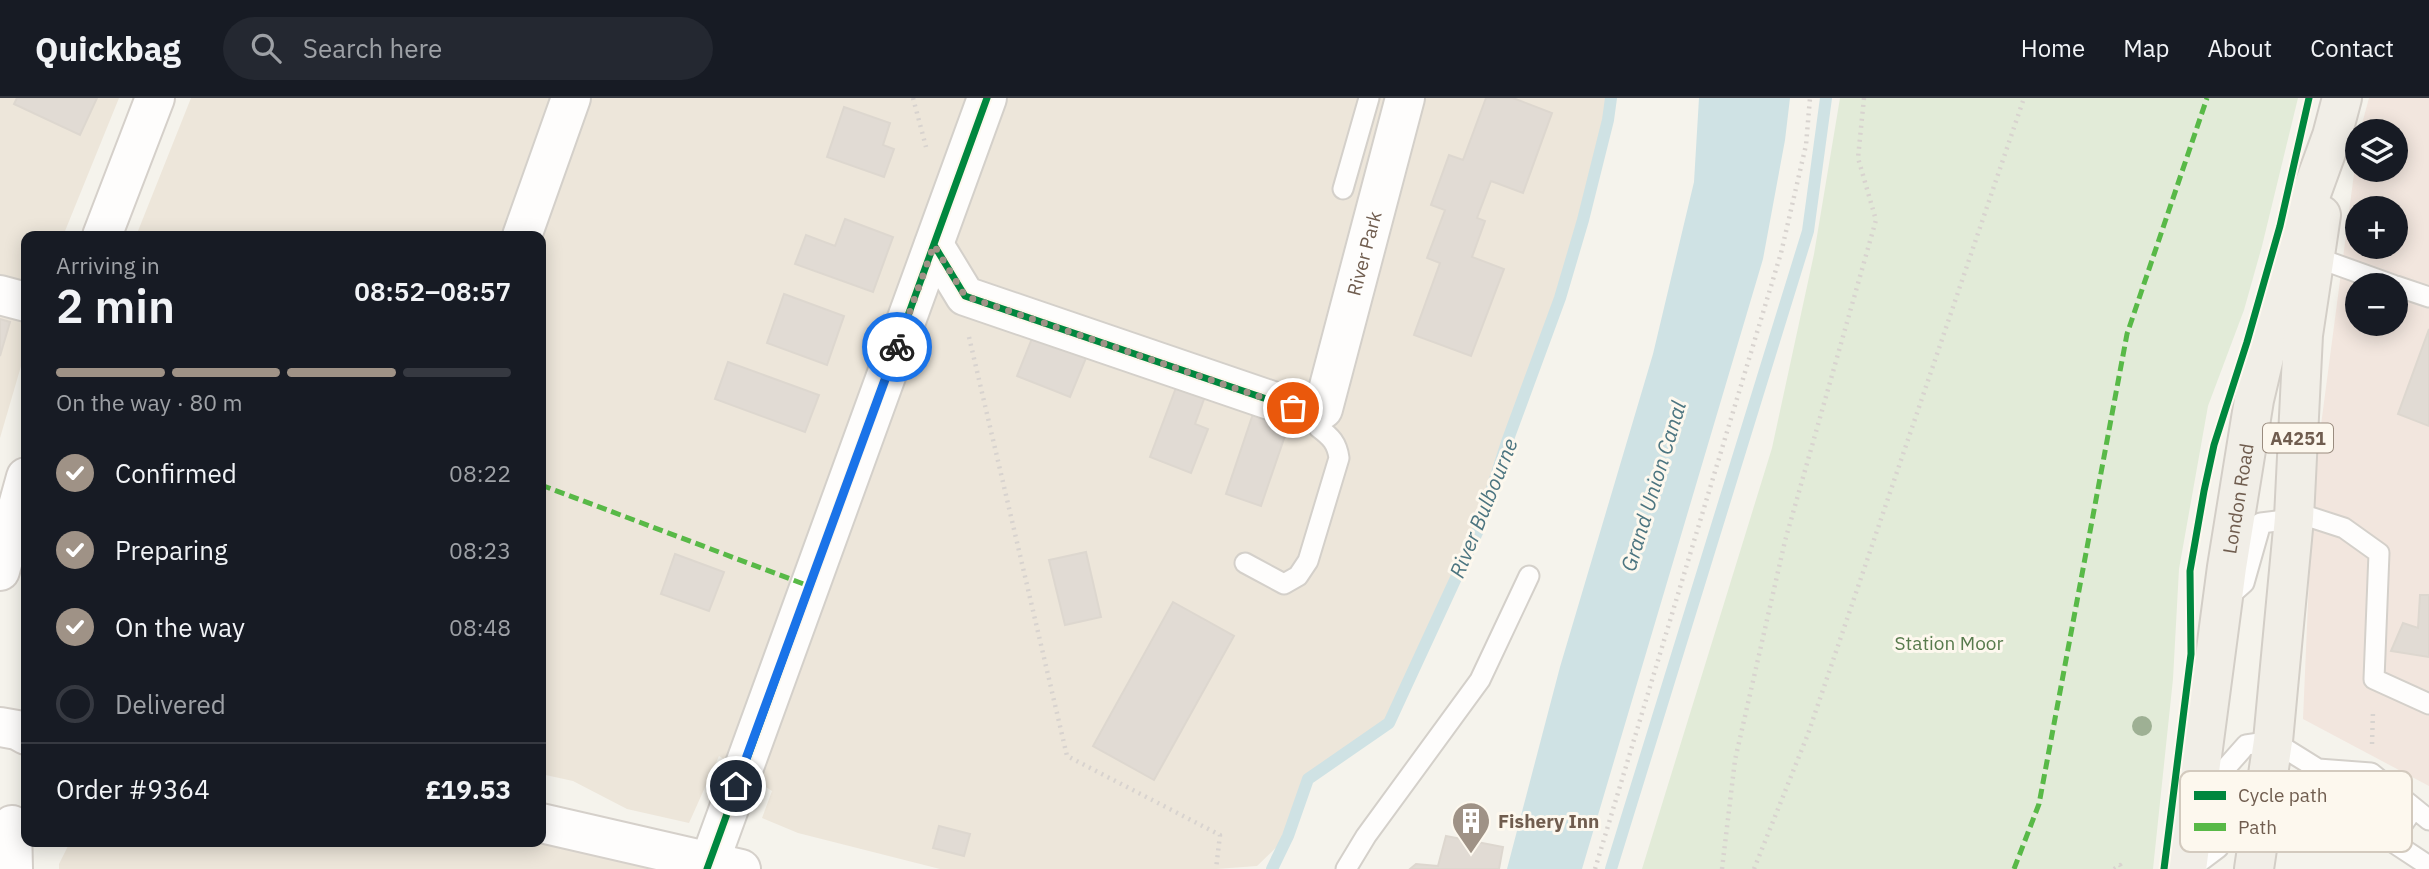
<!DOCTYPE html>
<html lang="en">
<head>
<meta charset="utf-8">
<style>
	body { margin:0; font-family:"IBM Plex Sans",sans-serif; background:#242831; color:#f1f3f6; height:100vh; display:flex; flex-direction:column; font-size:26px; white-space:nowrap }
	* { box-sizing:border-box; margin:0 }
	p { font-size:23px; color:#9ea1a6 }
	.icon { flex:none; width:38px; height:38px; fill:none; stroke:currentColor; stroke-width:2; stroke-linecap:round; stroke-linejoin:round }
	.map { position:relative; flex:1; overflow:hidden }
	.details { position:absolute; left:21px; top:133px; width:525px; height:616px; display:flex; flex-direction:column; background:#171b24; border-radius:14px; box-shadow:0 4px 18px #0003 }
	.details>* { flex:none }
	.controls { position:absolute; left:2345px; top:21px; display:grid; gap:14px }
	.controls a { display:grid; place-items:center; width:63px; height:63px; border-radius:50%; background:#171b24; box-shadow:0 4px 18px #0003; font-size:35px }
	.pin { position:absolute; display:grid; place-items:center; width:60px; height:60px; color:#fff; margin:-30px; border:4px solid #fff; border-radius:50%; box-shadow:0 2px 7px #0007 }
	.courier { position:absolute; display:grid; place-items:center; width:70px; height:70px; margin:-35px; border:5px solid #1a73e8; border-radius:50%; background:#fff; color:#222; box-shadow:0 2px 9px #0007 }
	.headline em { font-style:normal; font-weight:600 }
	.headline div { display:flex; flex-direction:column-reverse }
	.headline { display:flex; align-items:center; justify-content:space-between; height:119px; padding:0 35px }
	h1 { font-size:46px; font-weight:600; line-height:52px }
	.bar { display:grid; grid-template-columns:repeat(4,1fr); gap:10px 7px; align-content:center; height:84px; padding:0 35px }
	.bar i { height:9px; border-radius:5px; background:#363941 }
	.bar .on { background:#9f9286 }
	.bar p { grid-column:span 4 }
	.line { display:flex; align-items:center; gap:18px; padding:0 35px; border-top:2px solid #363941 }
	.line div { flex:1 }
	ol { padding:0 35px; list-style:none }
	li { display:flex; align-items:center; gap:21px; height:77px }
	li p { margin-inline-start:auto }
	li .icon { padding:7px; border-radius:50%; background:#9f9286; color:#fff; stroke-width:4 }
	li:last-child { color:#9ea1a6 }
	li i { width:38px; height:38px; border:4px solid #363941; border-radius:50% }
	header { display:flex; align-items:center; gap:42px; box-sizing:border-box; height:98px; padding:0 35px; background:#171b24; border-bottom:2px solid #363941 }
	header strong { font-size:33px }
	nav { display:flex; gap:38px; margin-inline-start:auto; font-size:24px }
	.search { width:490px; height:63px; background:#242831; display:flex; align-items:center; gap:18px; box-sizing:border-box; padding:0 24px; border-radius:38px; color:#9ea1a6; font-size:26px }
	.map>svg:first-child { display:block }
	.residential { fill:#ede6da }
	.commercial { fill:#f2e6de; fill-rule:evenodd }
	.green { fill:#e2ebd8 }
	.water { fill:#cfe2e4 }
	.lines { fill:none; stroke-linecap:round; stroke-linejoin:round }
	.stream { stroke:#cfe2e4; stroke-width:12 }
	.building { fill:#e1dbd4; stroke:#ddd7cf; stroke-width:2 }
	.lane-casing { stroke:#d4d0ca; stroke-width:23 }
	.street-casing { stroke:#d4d0ca; stroke-width:42 }
	.secondary-casing { stroke:#d5d0ca; stroke-width:42 }
	.primary-casing { stroke:#d3cec7; stroke-width:42 }
	.path { stroke:#d8d3cf; stroke-width:4.5; stroke-dasharray:2 5; stroke-linecap:butt }
	.lane { stroke:#fefdfc; stroke-width:19 }
	.street { stroke:#fefdfc; stroke-width:38 }
	.secondary { stroke:#fefdfc; stroke-width:38 }
	.primary { stroke:#f1eee7; stroke-width:38 }
	.quiet { stroke:#58b947; stroke-width:5; stroke-dasharray:10 5; stroke-linecap:butt }
	.cycleway-casing { stroke:#fdf8ee; stroke-width:11 }
	.cycleway { stroke:#00873e; stroke-width:7 }
	.tree { fill:#9eb094 }
	.done { stroke:#9f9286; stroke-width:7; stroke-dasharray:0 12.6 }
	.route { stroke:#1a73e8; stroke-width:9 }
	.labels { text-anchor:middle; dominant-baseline:central; stroke-width:6; stroke-linejoin:round; paint-order:stroke }
	.shield { fill:#fdf8ee; stroke:#9a8c7f; stroke-width:2 }
	.shield-label { font-size:18px; font-weight:bold; fill:#705d4f }
	.street-label { font-size:19px; fill:#705d4f; stroke:#fdf8ee }
	.park-label { font-size:19px; fill:#577a4c; stroke:#fdf8ee }
	.poi-label { font-size:19px; font-weight:bold; fill:#705d4f; stroke:#fdf8ee; text-anchor:start }
	.water-label { font-size:21px; font-style:italic; fill:#4c7580; stroke:#fdf8ee }
	.key { fill:#fdf8ee; stroke:#d3cabe; stroke-width:2 }
	.key-label { font-size:19px; fill:#705d4f }
</style>
</head>
<body>
<header>
<strong>Quickbag</strong>
<div class="search"><svg class="icon" aria-label="search" viewBox="0 0 24 24"><circle cx="10" cy="10" r="6"/><path d="M15 15l6 6"/></svg>Search here</div>
<nav><a>Home</a><a>Map</a><a>About</a><a>Contact</a></nav>
</header>
<div class="map">
<svg width="2429" height="771" viewBox="0 0 2429 771">
	<rect width="100%" height="100%" fill="#f5f3ec"/>
	<path class="residential" d="M0,0h119l-56,138h-37v113l-26,89z
		M191,0h1420l-3,22 -25,100 -23,78 -53,144 -27,84 -91,197 -81,56 -20,57 -31,30 -41,3h-276l-142,-36 -36,-15 10,-27 -53,-35 -30,67 -62,-14 -54,-28 -32,-7v-538h-405z
		M70,744h471l122,27h-604v-5z"/>
	<path class="commercial" d="M2369,0h60v688l-126,-67 10,-233 44,-335v19h39v-39h-36zM2357,110h39v39h-39zM2357,187h39v39h-39z"/>
	<path class="green" d="M1840,0h458l-36,148 -18,64 -36,96 -29,163 -6,110 -20,190h-511l130,-421 42,-194z"/>
	<path class="water" d="M1699,0h91l-5,42 -22,119 -181,610h-75l53,-202 93,-313 41,-172z"/>
	<g class="lines">
		<path class="stream" d="M1272,771l16,-33 20,-57 81,-56 91,-197 27,-84 53,-144 23,-78 25,-100 3,-22
			M1611,771l197,-638 18,-133"/>
	</g>
	<path class="building" d="M17,0h80l-17,37 -66,-31z
		M1486,0h27l39,15 -29,80 -32,-12 -14,37 8,3 -13,36 32,12 -33,87 -57,-21 26,-72 -13,-5 18,-48 -14,-5 18,-50 14,5z
		M844,9l46,16 -7,22 11,4 -10,28 -57,-20z
		M845,121l48,18 -20,55 -78,-28 11,-29 29,11z
		M784,196l60,22 -17,49 -60,-22z
		M0,221l10,3 -10,34z
		M2429,231v97l-31,-12z
		M1035,233l53,22 -18,44 -53,-21z
		M728,264l91,33 -14,37 -90,-33z
		M1180,279l28,11 -13,36 13,5 -17,44 -41,-16z
		M1257,304l35,13 -31,91 -35,-12z
		M1086,454l15,65 -36,8 -16,-65z
		M675,456l49,18 -15,39 -48,-17z
		M2420,497h9v62l-38,-6 12,-28 15,5z
		M1173,504l61,34 -80,144 -61,-34z
		M939,728l31,8 -6,22 -31,-8z
		M1446,738l57,11 -4,22h-89l6,-5 22,2z"/>
	<g class="lines">
		<defs>
			<path id="lane" d="M1343,91l26,-91
				M2315,159l78,28
				M2396,188l33,11
				M1245,465l39,21 14,-8 10,-15 31,-103c-2,-15 -8,-21 -20,-30l4,-19
				M2226,501l18,-16 17,-60 49,-6 34,11 35,25 -5,126 55,25
				M2318,671l16,39 57,33 38,25
				M2391,743l23,-33
				M1346,771l20,-33 114,-156 49,-104
				M2190,771l28,-21 5,-77 23,-26 27,-4 45,28 53,4 58,47"/>
			<g id="street">
				<path d="M522,138l49,-138"/>
				<path d="M934,147l31,51 328,112"/>
				<path d="M0,197l26,7"/>
				<path id="s1" d="M1323,311l82,-311"/>
				<path d="M707,771l280,-771"/>
			</g>
			<path id="secondary" d="M102,138l53,-138
				M0,473l26,-94
				M0,629l17,3 9,5
				M541,725l200,46
				M12,727l1,44"/>
			<g id="primary">
				<path id="s2" d="M2187,771l40,-302 27,-167 33,-140 45,-124 10,-38"/>
				<path d="M2254,771l19,-128 21,-223 9,-183 18,-120"/>
			</g>
		</defs>
		<use href="#lane" class="lane-casing"/>
		<use href="#street" class="street-casing"/>
		<use href="#secondary" class="secondary-casing"/>
		<use href="#primary" class="primary-casing"/>
		<path class="path" d="M913,0l13,49
			M969,239l98,419 153,79 -4,34
			M2372,646l1,-33
			M1595,771l186,-616 25,-108 4,-47
			M1722,771l13,-109 50,-219 91,-321 -18,-62 6,-60
			M1754,771l54,-135 216,-636
			M2114,771l6,-4 2,4"/>
		<use href="#lane" class="lane"/>
		<use href="#street" class="street"/>
		<use href="#secondary" class="secondary"/>
		<use href="#primary" class="primary"/>
		<path class="quiet" d="M541,387l268,101
			M2014,771l25,-65 88,-470 80,-236"/>
		<defs>
			<path id="cycleway" d="M934,147l31,51 328,112
				M707,771l280,-771
				M2164,771l27,-215 -1,-83 14,-80 10,-46 33,-103 33,-116 29,-128"/>
		</defs>
		<use href="#cycleway" class="cycleway-casing"/>
		<use href="#cycleway" class="cycleway"/>
	</g>
	<circle class="tree" cx="2142" cy="628" r="10"/>
	<g class="lines">
		<path class="done" d="M897,249l37,-102 31,51 328,112"/>
		<path class="route" d="M736,688l161,-439"/>
	</g>
	<defs>
		<symbol id="building-pin" viewBox="-11 -11 22 30"><path d="M0 17L-7.5 6A9.5 9.5 0 1 1 7.5 6Z" fill="#9f9286" stroke="#fdf8ee"/><path d="M-4-6H4V6H1V3H-1V6H-4ZM-2.5-4.3h1.7v1.8h-1.7ZM.8-4.3h1.7v1.8H.8ZM-2.5-1h1.7V.8h-1.7ZM.8-1h1.7V.8H.8Z" fill="#fff"/></symbol>
	</defs>
	<g fill-rule="evenodd">
		<use href="#building-pin" x="1449" y="701" width="44" height="60"/>
	</g>
	<g class="labels">
		<rect class="shield" x="2263" y="325.5" width="70" height="29" rx="5"/>
		<g class="shield-label">
			<text x="2298" y="340">A4251</text>
		</g>
		<g class="street-label">
			<text stroke="none"><textPath href="#s1" startOffset="161">River Park</textPath></text>
			<text stroke="none"><textPath href="#s2" startOffset="374">London Road</textPath></text>
		</g>
		<g class="park-label">
			<text x="1949" y="545">Station Moor</text>
		</g>
		<g class="poi-label">
			<text x="1498" y="723">Fishery Inn</text>
		</g>
		<g class="water-label">
			<text transform="translate(1653 388) rotate(-73)">Grand Union Canal</text>
			<text transform="translate(1483 410) rotate(-68)">River Bulbourne</text>
		</g>
	</g>
	<rect x="2180" y="673" width="232" height="81" rx="10" class="key"/>
	<rect x="2194" y="693" width="32" height="9" fill="#00873e"/>
	<rect x="2194" y="725" width="32" height="8" fill="#58b947"/>
	<g class="key-label">
		<text x="2238" y="704">Cycle path</text>
		<text x="2238" y="736">Path</text>
	</g>
</svg>
<div class="controls">
<a><svg class="icon" aria-label="layers" viewBox="0 0 24 24"><path d="M12 4l9 5-9 5-9-5zM3 14l9 5 9-5"/></svg></a>
<a>+</a>
<a>−</a>
</div>
<div class="pin" style="left:1293px;top:310px;background:#ea580c"><svg class="icon" aria-label="bag" viewBox="0 0 24 24"><path d="M5 8h14l-1 12H6zM9 8a3 3 0 0 1 6 0"/></svg></div>
<div class="pin" style="left:736px;top:688px;background:#1f2937"><svg class="icon" aria-label="home" viewBox="0 0 24 24"><path d="M3 11l9-7 9 7M6 9v11h12V9"/></svg></div>
<div class="courier" style="left:897px;top:249px"><svg class="icon" aria-label="bike" viewBox="0 0 24 24"><circle cx="6" cy="16" r="4"/><circle cx="18" cy="16" r="4"/><path d="M6 16l4-8h5l3 8M10 8l3 8H6M13 5h3"/></svg></div>
<section class="details">
<div class="headline"><div><h1>2 min</h1><p>Arriving in</p></div><em>08:52–08:57</em></div>
<div class="bar"><i class="on"></i><i class="on"></i><i class="on"></i><i></i><p>On the way · 80 m</p></div>
<ol>
<li><svg class="icon" aria-label="check" viewBox="0 0 24 24"><path d="M5 12l5 5 9-10"/></svg>Confirmed<p>08:22</p></li>
<li><svg class="icon" aria-label="check" viewBox="0 0 24 24"><path d="M5 12l5 5 9-10"/></svg>Preparing<p>08:23</p></li>
<li><svg class="icon" aria-label="check" viewBox="0 0 24 24"><path d="M5 12l5 5 9-10"/></svg>On the way<p>08:48</p></li>
<li><i></i>Delivered</li>
</ol>
<div class="line" style="height:91px"><div>Order #9364</div><b>£19.53</b></div>
</section>
</div>
</body>
</html>
